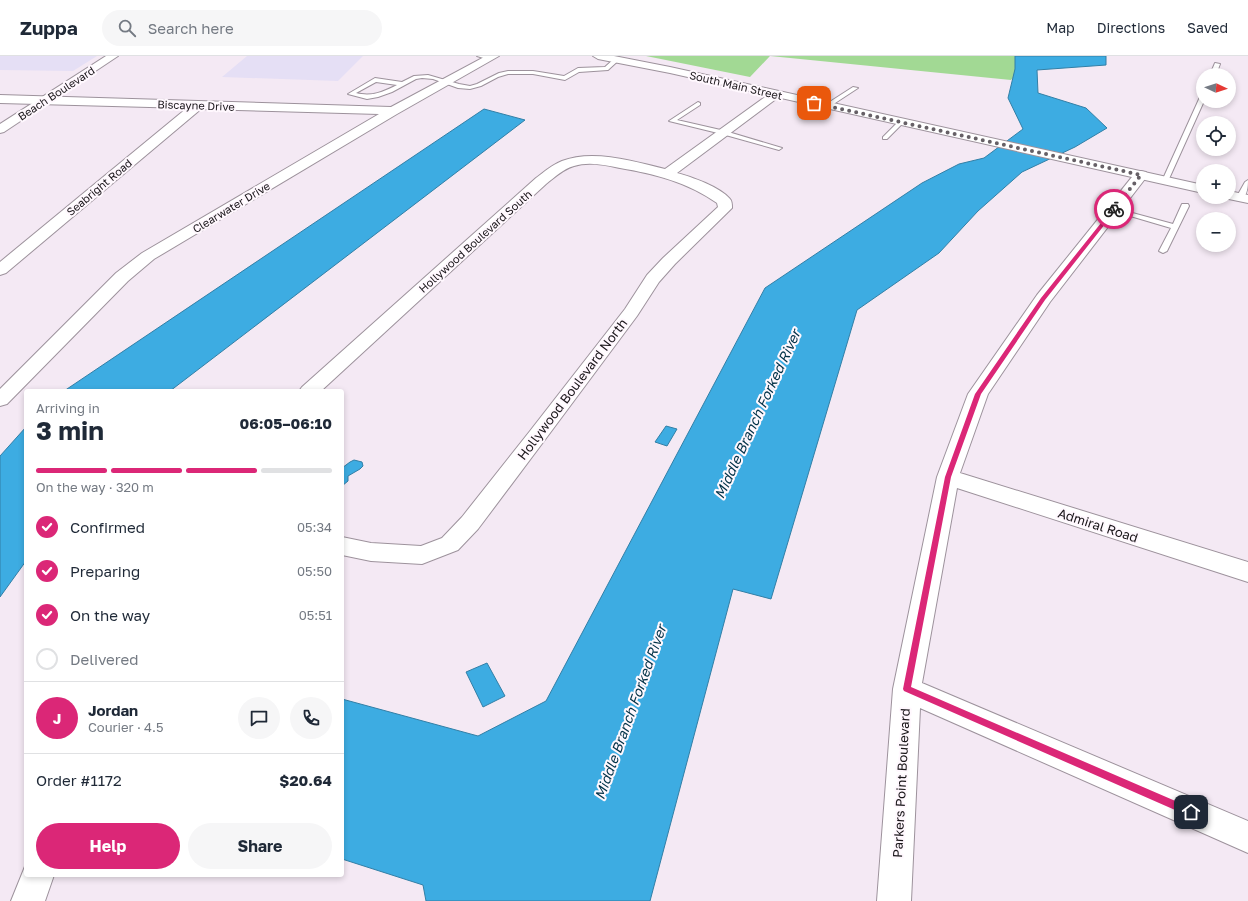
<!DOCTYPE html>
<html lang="en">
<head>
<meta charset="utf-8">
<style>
	body { margin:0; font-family:"Golos Text",sans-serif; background:#f6f6f7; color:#1f2937; height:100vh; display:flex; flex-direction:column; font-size:15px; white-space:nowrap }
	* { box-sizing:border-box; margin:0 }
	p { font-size:13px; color:#747a83 }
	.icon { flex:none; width:22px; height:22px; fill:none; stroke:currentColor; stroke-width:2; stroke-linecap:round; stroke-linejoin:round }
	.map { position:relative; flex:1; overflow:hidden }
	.side { position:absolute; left:24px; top:333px; width:320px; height:488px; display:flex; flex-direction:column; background:#fff; border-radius:4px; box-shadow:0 2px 6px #0003 }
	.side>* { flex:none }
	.needle { width:26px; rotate:94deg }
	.controls { position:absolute; left:1196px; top:12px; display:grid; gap:8px }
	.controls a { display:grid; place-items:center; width:40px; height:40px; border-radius:50%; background:#fff; box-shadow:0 2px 6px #0003; font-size:20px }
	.pin { position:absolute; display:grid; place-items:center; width:34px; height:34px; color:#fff; margin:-17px; border-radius:8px; box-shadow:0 2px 6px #0006 }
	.courier { position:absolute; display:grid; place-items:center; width:40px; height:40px; margin:-20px; border:3px solid #db2777; border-radius:50%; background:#fff; color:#222; box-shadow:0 1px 5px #0007 }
	.head em { font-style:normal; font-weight:700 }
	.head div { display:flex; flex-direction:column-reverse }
	.head { display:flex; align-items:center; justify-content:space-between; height:68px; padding:0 12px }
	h1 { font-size:26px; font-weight:700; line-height:30px }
	.bar { display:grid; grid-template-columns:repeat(4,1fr); gap:6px 4px; align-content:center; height:48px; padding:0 12px }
	.bar i { height:5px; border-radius:3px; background:#e0e1e3 }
	.bar .current { background:#db2777 }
	.bar p { grid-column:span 4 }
	.line { display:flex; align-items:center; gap:10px; padding:0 12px; border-top:1px solid #e0e1e3 }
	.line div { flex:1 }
	.round { display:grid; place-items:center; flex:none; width:42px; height:42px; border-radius:21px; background:#f6f6f7 }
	ol { padding:0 12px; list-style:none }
	li { display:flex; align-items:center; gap:12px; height:44px }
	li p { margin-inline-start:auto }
	li .icon { padding:4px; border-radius:50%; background:#db2777; color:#fff; stroke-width:4 }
	li:last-child { color:#747a83 }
	li i { width:22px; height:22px; border:2px solid #e0e1e3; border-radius:50% }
	.button { display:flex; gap:8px; margin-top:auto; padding:8px 12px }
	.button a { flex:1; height:46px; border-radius:24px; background:#db2777; color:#fff; font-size:16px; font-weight:700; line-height:46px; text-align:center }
	.button a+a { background:#f6f6f7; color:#1f2937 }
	header { display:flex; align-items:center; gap:24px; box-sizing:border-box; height:56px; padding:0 20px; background:#fff; border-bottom:1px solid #e0e1e3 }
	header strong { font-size:19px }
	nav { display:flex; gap:22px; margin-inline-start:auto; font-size:14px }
	.search { width:280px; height:36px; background:#f6f6f7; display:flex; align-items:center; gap:10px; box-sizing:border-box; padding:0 14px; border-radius:22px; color:#747a83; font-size:15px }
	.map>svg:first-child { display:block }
	.commercial { fill:#e5dff5 }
	.green { fill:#a2d994 }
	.water { fill:#3dace2; stroke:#327fa6 }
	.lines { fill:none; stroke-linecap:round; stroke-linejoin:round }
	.lane-casing { stroke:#9d929c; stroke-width:2 }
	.street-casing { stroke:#9d929c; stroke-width:2 }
	.secondary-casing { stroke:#9d929c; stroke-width:2 }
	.highway-casing { stroke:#9d929c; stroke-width:2 }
	.lane { fill:#fff; fill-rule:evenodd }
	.street { fill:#fff; fill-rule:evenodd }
	.secondary { fill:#fff; fill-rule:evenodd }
	.highway { fill:#fff; fill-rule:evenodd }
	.route { fill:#db2777 }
	.done { stroke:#666066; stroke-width:4; stroke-dasharray:0 7.2 }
	.labels { text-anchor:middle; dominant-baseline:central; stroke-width:4; stroke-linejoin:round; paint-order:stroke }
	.far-street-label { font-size:11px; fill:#1a161a; stroke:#fff8fe }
	.street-label { font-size:13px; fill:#1a161a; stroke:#fff8fe }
	.water-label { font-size:14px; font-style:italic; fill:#003147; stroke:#fff8fe }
</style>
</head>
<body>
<header>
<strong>Zuppa</strong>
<div class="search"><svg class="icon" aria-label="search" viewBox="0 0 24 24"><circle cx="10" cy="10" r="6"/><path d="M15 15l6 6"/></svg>Search here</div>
<nav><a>Map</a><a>Directions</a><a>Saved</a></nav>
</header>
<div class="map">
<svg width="1248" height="845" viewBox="0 0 1248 845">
	<rect width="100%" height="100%" fill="#f4e9f4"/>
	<path class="commercial" d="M0,0h97l-24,15 -73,-1z
		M247,0h116l-25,25 -116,-4z"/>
	<path class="green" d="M646,0h403l-26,10 -12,14 -241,-24 -20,21z"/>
	<path class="water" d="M1015,0h91v9l-69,5 1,23 48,15 21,20 -32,19 -53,25 -44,39 -39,42 -82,57 -86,289 -38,-10 -83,312h-224l-3,-16 -81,-26v-160l136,37 68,-35 219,-413 157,-105 37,-19 25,-6 39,-29 -15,-31 7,-29z
		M484,53l41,11 -355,271h-106z
		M666,370l11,3 -10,17 -12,-4z
		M26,371v134l-26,36v-141z
		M354,404l8,2 1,4 -3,3 -12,7v5l-6,5v-18l8,-6z
		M487,607l18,33 -22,11 -17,-35z"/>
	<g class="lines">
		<defs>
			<path id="lane" d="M477,0h11l5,2 -3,2z
				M615,2l5,1 -12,11 -29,2 -14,8 -32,-6h-25l-10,3 -17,9 -11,3 -12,-1 -25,-9 -11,-1 -6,1 -24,13 -14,5 -11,2 -19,-5 27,-16 27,4 12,-6 14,-1 31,9 11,2 7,-2 22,-11 9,-2h25l31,5 14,-8 27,-1zM376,26l21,3c-14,7 -25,12 -41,8z
				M1215,7l5,1 -4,11h-6z
				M853,31l5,1 -29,19h-4v-2z
				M1203,39l1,6 -36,80 -5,1 -1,-1 38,-84z
				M698,46l2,1v2l-23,15 48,11 57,17 -3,2 -57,-16 -53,-13z
				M899,65l5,1 -17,17h-4v-2z
				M1248,124c0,8 -1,13 -5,20h-6l-1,-2 9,-16z
				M1182,148h6l1,2 -22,45 -4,2 -4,-2 12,-23 -61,-18 4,-2 59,16z"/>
			<path id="street" d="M486,0h13l-102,58 -243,145 -26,22 -121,123 -7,2v-17l116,-116 26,-20 237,-139 -178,-5 -195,164 -6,2v-13l187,-154 -187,-5v-8l391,12z
				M776,35l4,1 2,2 -2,2 -103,77c15,4 43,14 53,26 2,2 2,6 2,9l-57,56 -16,18 -22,34 -93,125 -66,88 -20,21 -36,14 -51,-3 -29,-6v-18l29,6 50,3 21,-8 20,-21 68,-86 95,-122 22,-34 16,-17 55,-51 -1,-4c-30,-21 -62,-29 -97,-35 -15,-3 -31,-7 -46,-2 -11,3 -19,11 -28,18l-225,207h-22l3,-4 234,-209c8,-6 16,-13 26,-17 30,-12 72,0 103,8l107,-77z
				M1141,115l5,1 2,3 -98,127 -62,92 -28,79 288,89v20l-291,-94 -35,195 326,138v32l-328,-145 -9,193h-34l16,-212 44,-212 31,-83 69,-99 99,-123z
				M26,808v11h28l-9,26h-34z"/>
			<path id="secondary" d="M106,0h12l-114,76 -4,1v-9z"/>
			<path id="highway" d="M593,0h21l56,11 533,118v8l-533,-120 -72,-14z
				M1229,135l19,4v8l-24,-5 -1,-1h6z"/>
		</defs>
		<use href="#lane" class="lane-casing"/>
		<use href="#street" class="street-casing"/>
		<use href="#secondary" class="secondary-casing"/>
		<use href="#highway" class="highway-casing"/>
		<use href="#lane" class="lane"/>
		<use href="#street" class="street"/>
		<use href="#secondary" class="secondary"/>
		<use href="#highway" class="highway"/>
	</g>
	<path class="route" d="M1113,152l4,1 -72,91 -64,94 -30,83 -40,210 283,122 2,3 -2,4 -3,1 -287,-126 -1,-2 42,-212 30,-83 66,-96z"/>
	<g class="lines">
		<path class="done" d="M814,47l327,72 -27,34"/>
	</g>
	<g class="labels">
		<g class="far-street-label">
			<text transform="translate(736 29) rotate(13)">South Main Street</text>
			<text transform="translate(56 37) rotate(-33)">Beach Boulevard</text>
			<text transform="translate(196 49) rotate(2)">Biscayne Drive</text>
			<text transform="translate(99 131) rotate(-40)">Seabright Road</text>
			<text transform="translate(231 151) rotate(-31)">Clearwater Drive</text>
			<text transform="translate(475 185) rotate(-42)">Hollywood Boulevard South</text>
		</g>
		<g class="street-label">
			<text transform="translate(572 333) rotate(-53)">Hollywood Boulevard North</text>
			<text transform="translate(1098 469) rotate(18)">Admiral Road</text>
			<text transform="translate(901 727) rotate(-87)">Parkers Point Boulevard</text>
		</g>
		<g class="water-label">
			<text transform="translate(757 358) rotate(-65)">Middle Branch Forked River</text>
			<text transform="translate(630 656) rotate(-70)">Middle Branch Forked River</text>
		</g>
	</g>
</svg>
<div class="controls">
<a><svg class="needle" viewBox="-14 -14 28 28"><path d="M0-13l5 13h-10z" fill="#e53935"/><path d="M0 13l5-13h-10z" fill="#747a83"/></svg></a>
<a><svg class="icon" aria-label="locate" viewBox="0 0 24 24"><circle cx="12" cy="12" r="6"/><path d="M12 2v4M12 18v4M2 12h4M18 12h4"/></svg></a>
<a>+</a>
<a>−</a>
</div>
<div class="pin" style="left:814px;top:47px;background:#ea580c"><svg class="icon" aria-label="bag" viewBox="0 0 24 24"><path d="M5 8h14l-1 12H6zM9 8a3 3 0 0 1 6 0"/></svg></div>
<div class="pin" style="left:1191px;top:756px;background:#1f2937"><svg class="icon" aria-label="home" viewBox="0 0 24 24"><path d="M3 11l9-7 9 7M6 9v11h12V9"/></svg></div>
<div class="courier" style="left:1114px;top:153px"><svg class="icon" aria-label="bike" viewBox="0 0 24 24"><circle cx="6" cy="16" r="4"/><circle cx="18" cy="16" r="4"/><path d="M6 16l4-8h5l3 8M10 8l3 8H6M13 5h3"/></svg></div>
<section class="side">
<div class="head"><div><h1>3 min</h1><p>Arriving in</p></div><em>06:05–06:10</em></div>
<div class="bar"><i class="current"></i><i class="current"></i><i class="current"></i><i></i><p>On the way · 320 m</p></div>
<ol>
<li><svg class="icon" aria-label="check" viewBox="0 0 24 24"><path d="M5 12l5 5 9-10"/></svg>Confirmed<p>05:34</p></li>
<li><svg class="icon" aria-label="check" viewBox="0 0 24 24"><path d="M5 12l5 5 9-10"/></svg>Preparing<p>05:50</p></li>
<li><svg class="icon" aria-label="check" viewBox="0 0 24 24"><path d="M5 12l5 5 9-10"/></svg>On the way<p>05:51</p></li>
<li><i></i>Delivered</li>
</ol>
<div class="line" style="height:72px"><b class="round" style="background:#db2777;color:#fff">J</b><div><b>Jordan</b><p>Courier · 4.5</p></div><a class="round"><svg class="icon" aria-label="chat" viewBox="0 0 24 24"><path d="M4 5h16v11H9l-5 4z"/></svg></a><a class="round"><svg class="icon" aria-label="phone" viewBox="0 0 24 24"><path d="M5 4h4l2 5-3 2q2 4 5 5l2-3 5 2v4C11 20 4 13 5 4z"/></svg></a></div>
<div class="line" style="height:52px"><div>Order #1172</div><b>$20.64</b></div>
<div class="button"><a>Help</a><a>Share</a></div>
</section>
</div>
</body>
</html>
